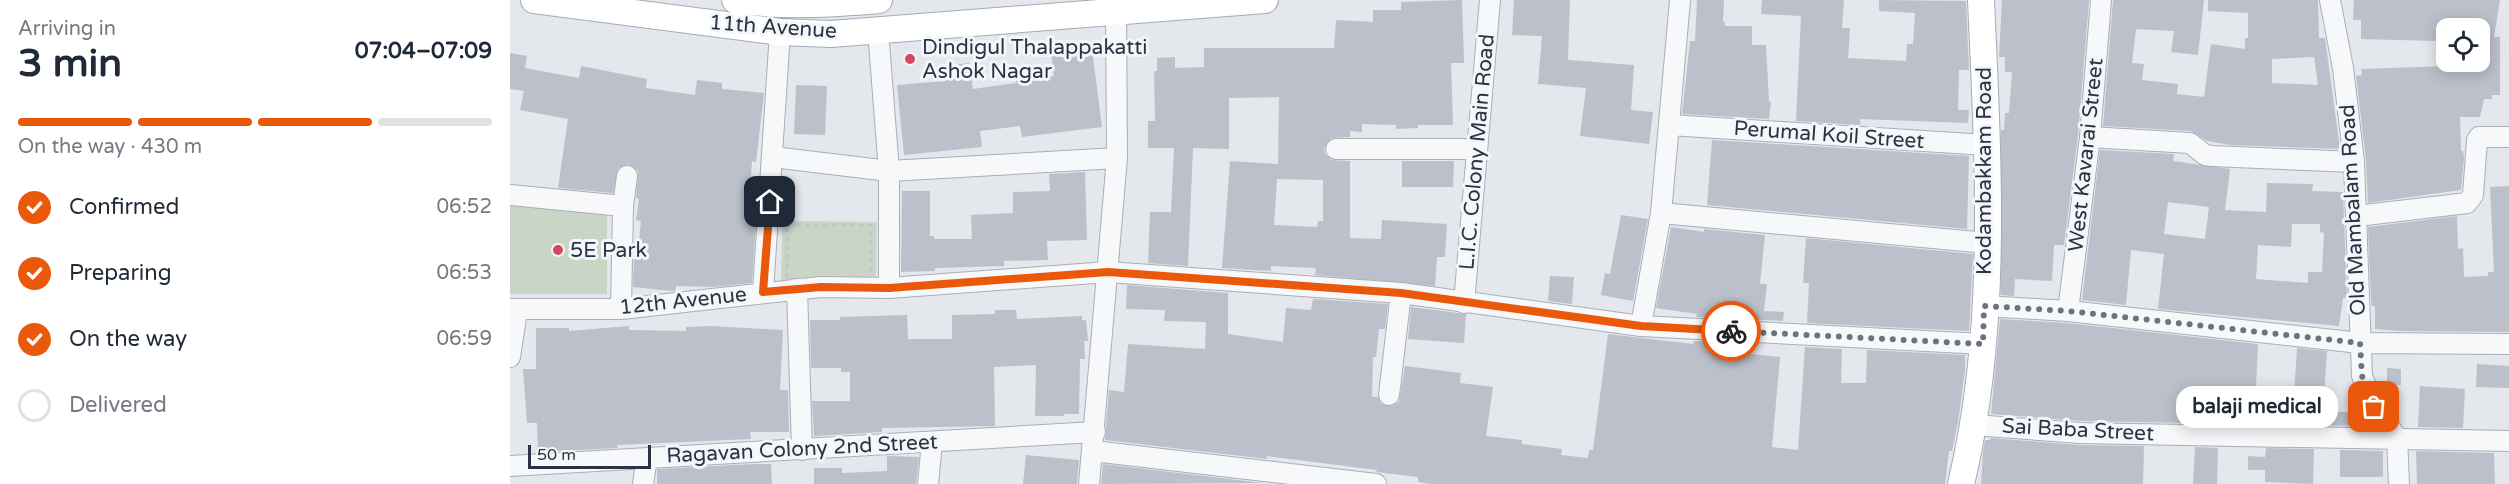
<!DOCTYPE html>
<html lang="en">
<head>
<meta charset="utf-8">
<style>
	body { margin:0; font-family:"Varela Round",sans-serif; background:#f6f6f7; color:#1f2937; height:100vh; display:flex; flex-direction:column; font-size:22px; white-space:nowrap }
	* { box-sizing:border-box; margin:0 }
	p { font-size:20px; color:#747a83 }
	.icon { flex:none; width:33px; height:33px; fill:none; stroke:currentColor; stroke-width:2; stroke-linecap:round; stroke-linejoin:round }
	.map { position:relative; flex:1; overflow:hidden }
	.details { display:flex; flex-direction:column; background:#fff; width:510px }
	.details>* { flex:none }
	.buttons { position:absolute; left:1926px; top:18px; display:grid; gap:12px }
	.buttons a { display:grid; place-items:center; width:54px; height:54px; border-radius:12px; background:#fff; box-shadow:0 3px 15px #0003; font-size:30px }
	.scale { position:absolute; left:18px; bottom:15px; width:123px; box-sizing:border-box; padding-left:6px; border:3px solid #2b3445; border-top:0; font-size:16px; line-height:21px; white-space:nowrap; color:#2b3445; -webkit-text-stroke:4px #f4f6f9; paint-order:stroke }
	.pin { position:absolute; display:grid; place-items:center; width:51px; height:51px; color:#fff; margin:-26px; border-radius:12px; box-shadow:0 3px 9px #0006 }
	.courier { position:absolute; display:grid; place-items:center; width:60px; height:60px; margin:-30px; border:4px solid #ea580c; border-radius:50%; background:#fff; color:#222; box-shadow:0 2px 8px #0007 }
	.bubble { position:absolute; height:42px; border-radius:18px; background:#fff; box-shadow:0 3px 15px #0003; font-size:20px; font-weight:700; line-height:42px; text-align:center }
	.head em { font-style:normal; font-weight:700 }
	.head div { display:flex; flex-direction:column-reverse }
	.head { display:flex; align-items:center; justify-content:space-between; height:102px; padding:0 18px }
	h1 { font-size:39px; font-weight:700; line-height:45px }
	.bar { display:grid; grid-template-columns:repeat(4,1fr); gap:9px 6px; align-content:center; height:72px; padding:0 18px }
	.bar i { height:8px; border-radius:4px; background:#e0e1e3 }
	.bar .selected { background:#ea580c }
	.bar p { grid-column:span 4 }
	ol { padding:0 18px; list-style:none }
	li { display:flex; align-items:center; gap:18px; height:66px }
	li p { margin-inline-start:auto }
	li .icon { padding:6px; border-radius:50%; background:#ea580c; color:#fff; stroke-width:4 }
	li:last-child { color:#747a83 }
	li i { width:33px; height:33px; border:3px solid #e0e1e3; border-radius:50% }
	main { display:flex; flex:1; min-height:0 }
	.map>svg:first-child { display:block }
	.green { fill:#c9d6c5 }
	.building { fill:#bbc0ca; fill-rule:evenodd }
	.lines { fill:none; stroke-linecap:round; stroke-linejoin:round }
	.minor-casing { stroke:#a9aeb7; stroke-width:22 }
	.major-casing { stroke:#a3abb8; stroke-width:28 }
	.path { stroke:#c2c5cb; stroke-width:3; stroke-dasharray:4.5 4.5; stroke-linecap:butt }
	.minor { stroke:#f7f8fa; stroke-width:20 }
	.major { stroke:#fff; stroke-width:26 }
	.done { stroke:#6c737f; stroke-width:6; stroke-dasharray:0 10.8 }
	.route { stroke:#ea580c; stroke-width:8 }
	.poi-dot { fill:#d1495b; stroke:#f4f6f9; stroke-width:2 }
	.labels { text-anchor:middle; dominant-baseline:central; stroke-width:6; stroke-linejoin:round; paint-order:stroke }
	.street-label { font-size:21px; fill:#2b3445; stroke:#f4f6f9 }
	.poi-label { font-size:21px; fill:#2b3445; stroke:#f4f6f9; text-anchor:start }
</style>
</head>
<body>
<main>
<section class="details">
<div class="head"><div><h1>3 min</h1><p>Arriving in</p></div><em>07:04–07:09</em></div>
<div class="bar"><i class="selected"></i><i class="selected"></i><i class="selected"></i><i></i><p>On the way · 430 m</p></div>
<ol>
<li><svg class="icon" aria-label="check" viewBox="0 0 24 24"><path d="M5 12l5 5 9-10"/></svg>Confirmed<p>06:52</p></li>
<li><svg class="icon" aria-label="check" viewBox="0 0 24 24"><path d="M5 12l5 5 9-10"/></svg>Preparing<p>06:53</p></li>
<li><svg class="icon" aria-label="check" viewBox="0 0 24 24"><path d="M5 12l5 5 9-10"/></svg>On the way<p>06:59</p></li>
<li><i></i>Delivered</li>
</ol>
</section>
<div class="map">
<svg width="1999" height="484" viewBox="0 0 1999 484">
	<rect width="100%" height="100%" fill="#e4e7ec"/>
	<path class="green" d="M0,197l97,10v87h-97z
		M272,221l95,1 -1,61 -95,-1z"/>
	<path class="building" d="M952,0l2,63h-13l2,62h-35v3l-22,1v-4l-34,-1v8l-12,-1v6l-19,1 -7,10 1,6 6,6 19,1v77l31,1 1,-19 65,4 -2,33h-8l-2,29 -120,-11 1,-7 -45,-2v5l-49,-3 8,-107 48,3 1,-67 -50,1v51l-36,-1 -5,118 -40,-3 2,-51h21l3,-64h-26v-27h7l-1,-50h3v-13l18,-1v11l29,-1v-19h130l2,-28 37,2v-12h28v-8zM767,179l46,1v41h-5l-1,6 -43,-2z
		M1004,0h56l-2,60 66,5 -3,45 22,2 -4,32 -69,-8 6,-48 -48,-4 4,-48 -30,-1z
		M1187,0h27l-1,22h2v4h27v19h14l3,57h2l-2,17 -87,-5 8,-73h5z
		M1252,0h82l-2,28h8l-2,30 58,3 1,-17h6l2,-31 -36,-2v-11l87,1 3,69h-10l-1,40h11l-1,13 -108,-4v6l-64,-4 5,-105 -40,-2z
		M1492,0h87l-11,136 -14,109h-10l-2,36 -37,-2 -1,17 -13,-1v-165h3l1,-17h4l3,-41h-7v-15h-6z
		M1603,0h91l-6,55 -27,-3 3,-21 -38,-2 -4,34 12,1 -2,16 36,4 -1,10 27,3 7,-53 34,5v-11h3v-25l-40,-2v-11h110l1,38h6l15,111 -110,-4 -23,-4 -16,-10 -88,-5zM1804,57l4,28 -46,-2v-24z
		M1844,0h146l-6,37h6v58h-8v4h-8l-4,18h-20l1,34h2l1,6 -3,33 -93,13 -2,-42 -10,-85 6,-1 -1,-6 87,-3v-4h32v-34l-43,-5 -1,18 -75,-2v-19h-8z
		M581,42l11,85 -80,10 -2,-11 -40,5 2,16 -78,8 -7,-70 49,-4 -3,-15 26,-3 4,26 43,-6v-3l38,-4 -4,-29z
		M0,53l17,3 -2,12 54,10 2,-12 66,13 -1,9 49,7 2,-15 25,3v6l42,4 -8,69 -4,-1 -2,30 8,1 -6,91 -38,4 -38,-1 -1,5h-2l-40,-4 1,-28h3l4,-38 -5,-1 3,-21 -3,-1 2,-27 -10,-7 -10,4 -5,25 -55,-5 10,-69 -48,-9 4,-19 -14,-2z
		M286,85l31,1 -2,49 -31,-1z
		M1202,140l257,16 -2,73 -260,-24z
		M1590,150l74,4 -1,7 57,8 -5,41 41,2 1,-29 46,1 -1,7 31,1 4,106h-4l-4,28 -181,-17 6,-55 -33,-4 -5,55 -44,-5zM1658,202l41,5 -4,32 -41,-5zM1782,224h28v8l4,1 -2,39h-14v11l-52,-4 2,-34 33,2z
		M892,161h52l-1,26h-51z
		M575,172l2,68 -40,1 1,19 -44,1v5l-69,2v3l-34,1 1,-81h28v45h4v3h38l-1,-24 42,-2v-21l37,-1 -1,-17z
		M1999,186v146l-110,-1 -24,-2v-23h-3l-1,-8 -3,-71 89,-11 1,33 5,-1 1,29 24,-1v-4h6l-4,-85z
		M1111,215l27,4 -15,82 -32,-6 4,-22 5,1z
		M1161,227l33,5v-3l61,6 -5,49h7l-3,27 20,1 -1,9 -87,-4 1,-3 -41,-6z
		M1296,238l167,16 -4,77 -162,-8 2,-40h-6z
		M1040,276l24,1 -2,27 -24,-3z
		M617,285l101,8v41l55,8 3,-34 25,2 2,-11 75,5 -3,25h-6l-3,28h-3l-1,40h6l3,7 12,2 6,-4 6,-36 56,7 -1,10 33,4 -7,49 36,4v4l40,5 -1,6 27,3 1,-8h4l15,-116 85,10 1,-3 56,3v10l30,3 -8,90 26,3 7,-103 37,2 -1,34h25l1,-33 98,5v15l-7,52 -6,29h-3l-4,33h-514l-13,-2v-5l-42,-5 1,-2 -110,-14v3l-162,-19 4,-50 15,2 4,-48 77,5 1,-27 -42,-1 1,-11 -39,-1z
		M901,307l55,7 -2,29 -56,-4z
		M485,310h21l1,9 65,-3v4h4l2,21h-4l1,18h-5l-1,55h-15v2h-29l1,-51 -42,2 1,59 -113,2v4l-68,4 -2,-35h38v-29h-9v-4h-30l-1,-48h30v-3l67,-2 1,24h44v-24l43,-1z
		M1490,319l67,4 191,21 -3,66 38,1 4,-63 30,3 -4,60 42,2 1,13 -285,-5 -90,-7z
		M119,326v4l57,1v-4l25,-1 72,4 -3,60h8l1,42h-39l1,7 -134,6 1,3 -80,4 -1,-29h-10l-4,-54h13v-41h33v3z
		M1967,364l32,2v22l-33,-1z
		M1877,368l14,1v16h-14z
		M1910,386l45,3 -2,39 -45,-1z
		M1480,438l89,7 65,1 -1,38h-162l2,-32 2,-12h5z
		M1685,447l23,1 -1,36h-24z
		M1756,448l48,1 -1,35 -48,-2v-12h-17v-14l17,1z
		M1830,450l43,1v26h-43z
		M1906,451l78,2 1,31h-78z
		M516,455l53,5 -2,24h-54z
		M377,456l32,1 -3,27h-102v-16h28v5l45,-2z
		M244,464h17l1,20h-115v-15z
		M593,464l160,19 -162,1z"/>
	<g class="lines">
		<defs>
			<path id="minor" d="M1820,0l13,68 11,94 8,214 13,31 22,31 2,46
				M368,30l11,141v117
				M1160,125l317,20
				M1580,137l100,6 15,12 7,1 142,6
				M826,149h140
				M263,157l116,14 228,-13
				M0,195l113,11 -2,103
				M113,206l4,-30
				M1151,213l326,30
				M1847,216l110,-13 6,-8 4,-55 2,-3h30
				M287,289l5,161
				M253,292l17,-260
				M954,303l26,-303
				M1475,306l83,5 292,32 149,1
				M0,309h111l200,-22 68,1 219,-16 293,21 240,33 342,18
				M1558,311l22,-174 11,-137
				M1131,326l20,-113 19,-213
				M0,357l7,-46
				M879,395l12,-102
				M1464,425l106,8 429,8
				M583,451l283,33
				M0,466l585,-34
				M133,484l4,-26
				M418,484l4,-42
				M579,484l28,-326 -1,-158"/>
			<path id="major" d="M24,0l246,32 51,2 434,-34
				M225,0c48,7 96,4 144,0
				M1451,484c38,-157 27,-324 20,-484"/>
		</defs>
		<use href="#minor" class="minor-casing"/>
		<use href="#major" class="major-casing"/>
		<path class="path" d="M277,225h84v55l-84,-1z"/>
		<use href="#minor" class="minor"/>
		<use href="#major" class="major"/>
	</g>
	<g class="lines">
		<path class="done" d="M1221,331l252,13 1,-38 84,5 292,32 2,33 12,31"/>
		<path class="route" d="M260,202l-7,90 58,-5 68,1 219,-16 293,21 240,33 90,5"/>
	</g>
	<g class="poi-dot">
		<circle cx="400" cy="59" r="6"/>
		<circle cx="48" cy="250" r="6"/>
	</g>
	<g class="labels">
		<g class="street-label">
			<text transform="translate(263 27) rotate(4)">11th Avenue</text>
			<text transform="translate(1319 135) rotate(4)">Perumal Koil Street</text>
			<text transform="translate(967 152) rotate(-85)">L.I.C. Colony Main Road</text>
			<text transform="translate(1576 155) rotate(-84)">West Kavarai Street</text>
			<text transform="translate(1474 171) rotate(-90)">Kodambakkam Road</text>
			<text transform="translate(1843 210) rotate(-93)">Old Mambalam Road</text>
			<text transform="translate(173 301) rotate(-6)">12th Avenue</text>
			<text transform="translate(1568 430) rotate(3)">Sai Baba Street</text>
			<text transform="translate(292 449) rotate(-3)">Ragavan Colony 2nd Street</text>
		</g>
		<g class="poi-label">
			<text x="412" y="47">Dindigul Thalappakatti<tspan x="412" dy="24">Ashok Nagar</tspan></text>
			<text x="60" y="250">5E Park</text>
		</g>
	</g>
</svg>
<div class="buttons">
<a><svg class="icon" aria-label="locate" viewBox="0 0 24 24"><circle cx="12" cy="12" r="6"/><path d="M12 2v4M12 18v4M2 12h4M18 12h4"/></svg></a>
</div>
<div class="scale">50 m</div>
<div class="pin" style="left:1864px;top:407px;background:#ea580c"><svg class="icon" aria-label="bag" viewBox="0 0 24 24"><path d="M5 8h14l-1 12H6zM9 8a3 3 0 0 1 6 0"/></svg></div>
<div class="pin" style="left:260px;top:202px;background:#1f2937"><svg class="icon" aria-label="home" viewBox="0 0 24 24"><path d="M3 11l9-7 9 7M6 9v11h12V9"/></svg></div>
<div class="courier" style="left:1221px;top:331px"><svg class="icon" aria-label="bike" viewBox="0 0 24 24"><circle cx="6" cy="16" r="4"/><circle cx="18" cy="16" r="4"/><path d="M6 16l4-8h5l3 8M10 8l3 8H6M13 5h3"/></svg></div>
<div class="bubble" style="left:1666px;top:386px;width:162px">balaji medical</div>
</div>
</main>
</body>
</html>
